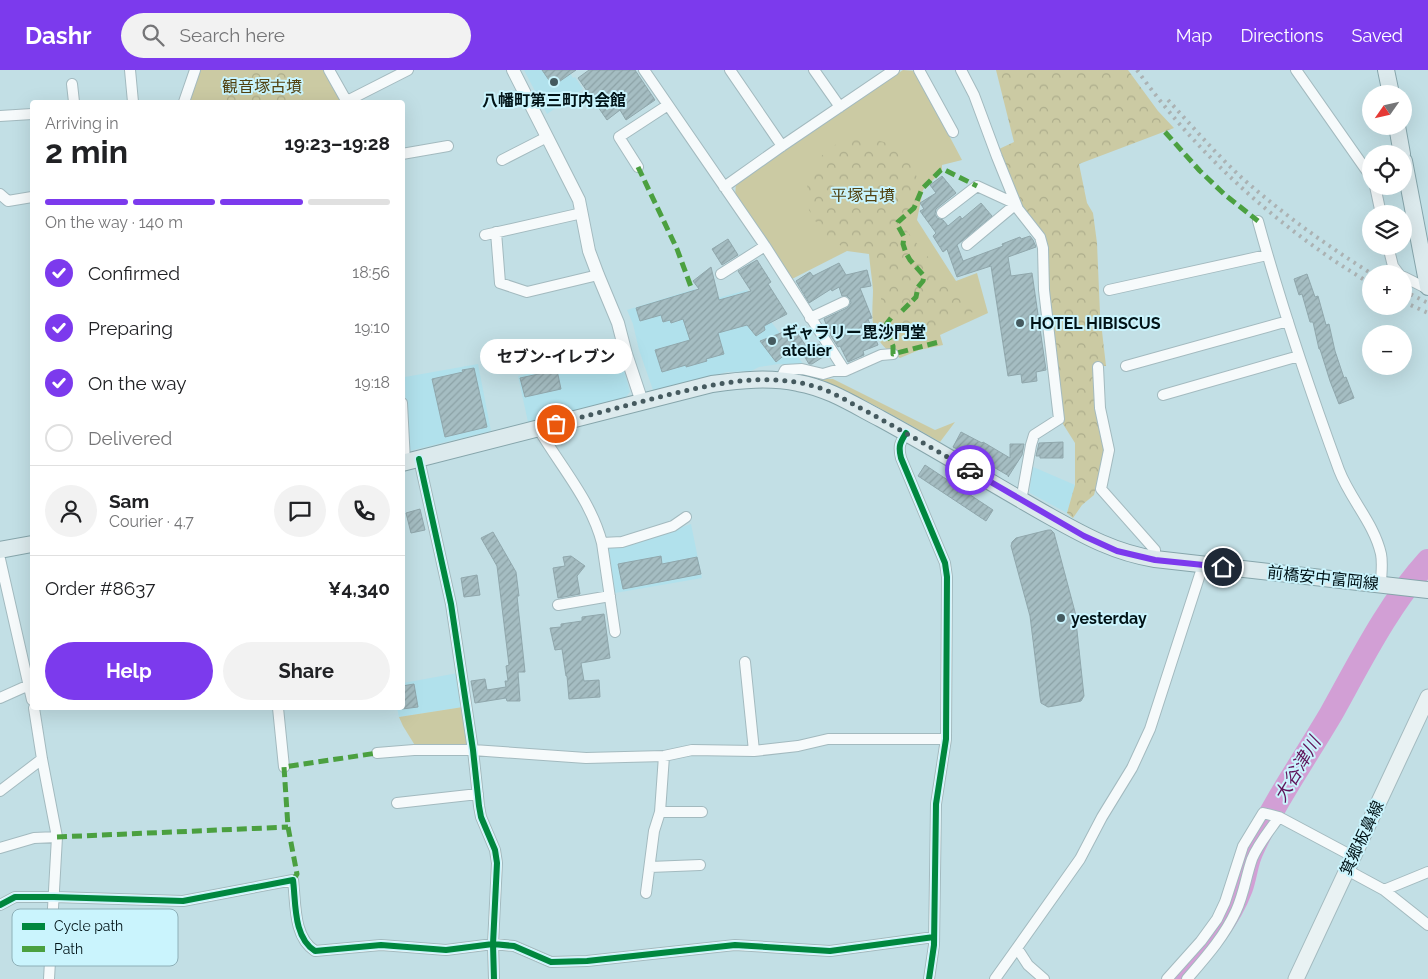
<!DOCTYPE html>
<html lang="en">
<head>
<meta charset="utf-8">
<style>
	body { margin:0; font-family:Raleway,"Noto Sans JP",sans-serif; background:#f2f2f2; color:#202124; height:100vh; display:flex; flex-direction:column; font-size:19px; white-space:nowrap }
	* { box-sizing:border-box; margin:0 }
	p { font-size:16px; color:#757577 }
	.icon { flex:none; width:28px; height:28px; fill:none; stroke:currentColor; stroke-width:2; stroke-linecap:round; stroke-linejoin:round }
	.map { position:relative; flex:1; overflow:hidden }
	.sheet { position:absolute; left:30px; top:30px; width:375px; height:610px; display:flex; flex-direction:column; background:#fff; border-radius:5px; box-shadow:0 5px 20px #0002 }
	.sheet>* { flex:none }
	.needle { width:32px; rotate:236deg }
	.buttons { position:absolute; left:1362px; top:15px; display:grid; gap:10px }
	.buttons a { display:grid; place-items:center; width:50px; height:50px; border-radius:50%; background:#fff; box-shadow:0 5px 20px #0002; font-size:25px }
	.pin { position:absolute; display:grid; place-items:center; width:42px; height:42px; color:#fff; margin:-21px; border:2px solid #fff; border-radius:50%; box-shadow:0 1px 5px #0007 }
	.courier { position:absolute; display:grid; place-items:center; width:50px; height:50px; margin:-25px; border:4px solid #7c3aed; border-radius:50%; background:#fff; color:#222; box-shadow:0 1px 6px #0007 }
	.bubble { position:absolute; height:35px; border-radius:18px; background:#fff; box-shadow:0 5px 20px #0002; font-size:16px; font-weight:700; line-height:35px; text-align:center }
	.headline em { font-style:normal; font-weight:700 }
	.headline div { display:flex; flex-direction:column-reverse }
	.headline { display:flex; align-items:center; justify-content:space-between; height:85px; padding:0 15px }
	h1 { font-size:32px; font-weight:700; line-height:38px }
	.bar { display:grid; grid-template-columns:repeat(4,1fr); gap:8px 5px; align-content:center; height:60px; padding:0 15px }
	.bar i { height:6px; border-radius:4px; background:#e0e0e0 }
	.bar .current { background:#7c3aed }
	.bar p { grid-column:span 4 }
	.line { display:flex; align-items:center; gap:12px; padding:0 15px; border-top:1px solid #e0e0e0 }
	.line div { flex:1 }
	.round { display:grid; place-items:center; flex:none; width:52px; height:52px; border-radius:26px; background:#f2f2f2 }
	ol { padding:0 15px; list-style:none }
	li { display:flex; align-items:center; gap:15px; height:55px }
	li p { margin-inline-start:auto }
	li .icon { padding:5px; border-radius:50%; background:#7c3aed; color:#fff; stroke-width:4 }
	li:last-child { color:#757577 }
	li i { width:28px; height:28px; border:2px solid #e0e0e0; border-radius:50% }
	.action { display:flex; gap:10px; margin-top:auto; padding:10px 15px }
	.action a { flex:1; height:58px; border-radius:30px; background:#7c3aed; color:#fff; font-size:20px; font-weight:700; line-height:58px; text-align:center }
	.action a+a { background:#f2f2f2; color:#202124 }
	header { display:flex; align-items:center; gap:30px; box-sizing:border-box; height:70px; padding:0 25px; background:#7c3aed; color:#fff }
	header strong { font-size:24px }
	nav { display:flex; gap:28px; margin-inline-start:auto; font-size:18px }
	.search { width:350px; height:45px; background:#f2f2f2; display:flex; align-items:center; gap:12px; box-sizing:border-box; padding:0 18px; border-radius:28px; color:#757577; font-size:19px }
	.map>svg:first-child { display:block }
	.built { fill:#b1e1ec }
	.green { fill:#cbcaa3 }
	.forest { fill:url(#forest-crowns) }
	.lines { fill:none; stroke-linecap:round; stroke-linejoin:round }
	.river { stroke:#d29fd5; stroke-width:24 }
	.building { fill:url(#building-hatch); stroke:#90a7ac }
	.minor-casing { stroke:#a3babf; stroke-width:12 }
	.tertiary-casing { stroke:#a3babf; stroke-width:14 }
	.secondary-casing { stroke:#a3babf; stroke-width:17 }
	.primary-casing { stroke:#86a5ab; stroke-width:18 }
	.minor { stroke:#f6fafb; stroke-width:10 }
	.tertiary { stroke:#f6fafb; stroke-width:12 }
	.secondary { stroke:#e9f2f3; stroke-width:15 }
	.primary { stroke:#dceaed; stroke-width:16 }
	.rail { stroke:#abb2b3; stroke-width:4; stroke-dasharray:2.5 5; stroke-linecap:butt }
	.quiet { stroke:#4ba040; stroke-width:5; stroke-dasharray:10 5; stroke-linecap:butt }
	.cycleway-casing { stroke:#caf4fd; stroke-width:9 }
	.cycleway { stroke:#00873e; stroke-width:6 }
	.done { stroke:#455a5f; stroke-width:5; stroke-dasharray:0 9 }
	.route { stroke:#7c3aed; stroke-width:6 }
	.poi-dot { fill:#455a5f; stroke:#caf4fd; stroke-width:2 }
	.labels { text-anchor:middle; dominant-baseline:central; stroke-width:4; stroke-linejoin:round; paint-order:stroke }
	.park-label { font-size:16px; fill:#504110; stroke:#caf4fd }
	.poi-label { font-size:16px; font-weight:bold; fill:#011317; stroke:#caf4fd; text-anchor:start }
	.street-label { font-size:16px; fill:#011317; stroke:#caf4fd }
	.water-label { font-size:18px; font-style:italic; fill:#61145a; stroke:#caf4fd }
	.key { fill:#caf4fd; stroke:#8eb0b8; stroke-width:1 }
	.key-label { font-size:14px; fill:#011317 }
</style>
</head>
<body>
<header>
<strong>Dashr</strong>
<div class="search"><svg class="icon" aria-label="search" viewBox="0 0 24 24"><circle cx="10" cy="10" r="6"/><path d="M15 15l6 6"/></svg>Search here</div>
<nav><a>Map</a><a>Directions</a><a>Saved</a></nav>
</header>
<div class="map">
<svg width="1428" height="909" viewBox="0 0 1428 909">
	<defs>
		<pattern id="forest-crowns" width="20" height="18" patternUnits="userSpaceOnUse" patternTransform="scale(1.25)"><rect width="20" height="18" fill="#cbcaa3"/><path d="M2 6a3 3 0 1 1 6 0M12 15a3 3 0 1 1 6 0" fill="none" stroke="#adad8c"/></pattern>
		<pattern id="building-hatch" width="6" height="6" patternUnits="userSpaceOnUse" patternTransform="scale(1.25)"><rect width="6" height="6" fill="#a5bdc2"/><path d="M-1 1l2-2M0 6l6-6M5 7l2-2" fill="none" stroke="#8ca2a6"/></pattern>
	</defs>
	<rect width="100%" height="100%" fill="#c2dfe5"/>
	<path class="built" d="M524,0h44l5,8 2,-1 8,12 -36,25z
		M695,219l5,14 47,-13 57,75 -25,-1 -20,3 -8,4 -24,1 -71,20 -3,-2 -14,-40 -6,-26 -6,-14z
		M620,284l10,38 -5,6 -97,24 -10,-46z
		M478,294l13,67 -82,20 -3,-39 -1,-35z
		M1031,396l44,19 -8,28 -37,-20z
		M691,454l11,54 -87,15 -7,-34 1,-13h14z
		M458,603l5,34 -64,10 -2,-9h5l1,-25z"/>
	<path class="green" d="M199,0h124l5,6 14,26h-154z
		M903,0l12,1 47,89 -20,5v6l-19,19 -6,30 39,61 21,-8 11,40 -48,22 3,10 -24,5 -19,8c-9,-5 -18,-11 -23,-21 -7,-14 -4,-32 -4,-47 -1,-12 -3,-24 -4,-36l-22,-3 -55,28 -57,-82 1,-15z
		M811,308l22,1 102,51 20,-8 -15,20c-42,-24 -83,-49 -129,-64z
		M463,637l5,40h-52l-13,-21 -4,-9z"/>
	<path class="forest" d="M255,0h29l14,15 5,17h-82l1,-8 17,-18z
		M996,0h132l30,41 16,17 -95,36 8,39 6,10 4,30 3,71 6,52h-10l9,85 -11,44 -12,10 -9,13 -6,-5 8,-28v-42l-12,-19 -15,-134 -5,-56 -13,-18 -8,-9 -23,-58 15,-7z
		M867,67l27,8 19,20 8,26 -5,27 -10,12 67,82 -87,34 -10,-96 -30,-1 -23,-15 -14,-24 -2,-27 12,-25 21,-17z"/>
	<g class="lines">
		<path class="river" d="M1176,909c26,-29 51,-54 65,-91 5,-14 5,-27 12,-40 22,-47 52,-90 78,-134 29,-52 57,-109 97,-153"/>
	</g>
	<path class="building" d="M542,0h34l-23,16z
		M589,0h46l20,30 -29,20 -6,-10 -13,10 -29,-42z
		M942,106l14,17 -20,16 -1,5 2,4 6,2 5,6 12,-10 2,3 19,-16 11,13 -35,29 6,16 40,-15 -1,-2 18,-7 1,2 9,-3 3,4 3,7 -28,10 3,19 21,-3 14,97 -10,2 1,9 -15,2 -1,-9 -13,2 -17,-110 -34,11 -10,-28 -4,3 -10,-16 3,-3 -16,-22 4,-2 -4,-6 16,-10 -6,-8z
		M728,169l10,16 -16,10 -10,-16z
		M757,190l14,22 -3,2 19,30 -23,12 1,4 -9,6 -9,-11 -29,8 6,21 -18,5 1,2 -21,6v-2l-24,7 -7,-22 35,-10 -7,-21 -12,4 -1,-3 -7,2 -2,-7 -21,6 -4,-13 63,-19 -6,-8 18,-14 8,33 32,-9 -13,-20z
		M839,193l7,12 21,-5 4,16 -11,2 12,30 -4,1 10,26 -15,6 1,4 -16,7 -8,-16 -2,1 -7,-11 -7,-17 23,-11 4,-5 -1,-4 -3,-3h-5l-3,-9 -7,4 -1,-2 -22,14 -13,-22 14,-9 3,4z
		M1307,204l8,23 3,-1 8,29 3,-1 6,27 9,27 2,-1 8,21 -15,6 -9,-23 -10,-32h-1l-6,-27h-3l-8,-28 -3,1 -5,-16z
		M794,258l14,21 -10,7 -5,-8 -17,14 -16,-21z
		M819,274l7,11 -14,9h-3l-6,-10z
		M474,298l13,59 -42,10 -13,-58 31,-7 -1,-2z
		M557,300l4,19 -36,8 -5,-19z
		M961,362l21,11 1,-1 27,16v-14h14l-2,11 -14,22 1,-1 -38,-22v2l-18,-9z
		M1063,372v16h-23v-2h-4l3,-13z
		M925,395l68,45 -7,11 -68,-45z
		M420,439l5,21 -14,3 -5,-20z
		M1048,460h3l3,3 21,79 9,84 -3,5 -4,1 -29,5 -7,-4 -1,-6 -10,-81 -19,-70 1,-4 4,-4z
		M493,462l23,40 3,24h-2l8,76h-7l2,29h-13l-1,-3 -31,5 -4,-22 14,-2 2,11 19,-3 -1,-6h3l-2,-15 3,-1 -12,-99 -16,-28z
		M571,486l14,10 -8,10 3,18 -22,4 -5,-30 12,-2 -2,-9z
		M661,486l1,8 35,-7 4,17 -78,15 -5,-25z
		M477,505l3,20 -16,2 -3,-19z
		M604,544l6,44 -29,5 3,18 15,-1 1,17 -31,2 -2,-23h-1l-4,-27 -7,1 -5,-22 11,-1v-3l21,-3v-4z
		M414,614l4,23 -16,2v-23z"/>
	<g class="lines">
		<defs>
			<path id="minor" d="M130,0l3,32
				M329,0l18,32
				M644,0l121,176 80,125
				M730,0l52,76
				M814,0l26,37
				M919,0l34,62
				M961,0l13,25 23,62 21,52 22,28 3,11 1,42 15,129 -25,16 -3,10 -10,56
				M1296,0l75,107
				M72,14l2,18
				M347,31l61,-31
				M184,32l11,-32
				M0,46l32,-2
				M402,84l46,-8
				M502,90l45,-23
				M638,97l-19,-30 49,-32
				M1375,116l6,28
				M724,117l58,-41 112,-76
				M0,124l8,7 24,-4
				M942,143l35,-27 39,18 -49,41
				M1258,151c23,84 51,167 81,249 11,29 35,53 42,84 2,10 0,21 0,31
				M496,162l4,51 27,9 71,-17
				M485,165l97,-22
				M1388,176l5,20 6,8
				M721,204l44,-28
				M1404,207l24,12
				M1109,220l158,-35
				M810,248l34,-16
				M1126,296l162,-45
				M1098,297l2,41 9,42 -8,39 54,61v9
				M780,310l5,-10 17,-1 21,5 10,-3h12l36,-16 12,-1
				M1163,325l136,-39
				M402,333l3,59
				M538,358c22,38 53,72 64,115l13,89
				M906,363c-6,10 -8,13 -5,25l44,105 2,14 -1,162 -10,65 -2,141 -5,34
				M419,389l32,145 22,146 6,56 2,11 14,33 2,13 -4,81 1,35
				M602,473l20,-1 51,-16 13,-9
				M0,489l32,141
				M558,535l52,-9
				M0,628l29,-13
				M34,638l8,51 15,78 -8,142
				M278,638l6,59
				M754,681l44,-5 30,-7h118
				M377,683l37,-3h59l113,8 78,-2 28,-6 62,1 -9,-89
				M0,721l42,-32
				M397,733l81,-9
				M660,742h42
				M0,778l34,-10 23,-1
				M650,797l50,-2
				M1347,800l37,20 44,35
				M1384,820l44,-18
				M646,823l8,-62 6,-19 4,-56
				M0,835l15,-8h39l129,4 110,-21c3,23 0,57 22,71l66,-6 65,5 47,-6 21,2 37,16 36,-1 148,-16 95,6 104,-14
				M1017,878l11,17 16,14
				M995,909l85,-120 22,-42 30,-49 18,-39 53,-164
				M1167,909l34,-38 16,-22 8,-17 18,-56 20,-33 16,4 75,40
				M1187,909c19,-22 37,-42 49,-68 8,-17 10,-35 16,-52 6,-15 18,-29 27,-42"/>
			<path id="tertiary" d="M513,0l66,130 10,51 9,24 20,48 8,31 16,48"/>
			<path id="secondary" d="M1296,909l132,-282"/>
			<path id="primary" d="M1386,0l5,24
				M1397,56l5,28
				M1404,91l24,126
				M402,393l310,-79c29,-4 57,-7 86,-1 30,5 56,22 83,36 57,31 113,66 170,98 34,19 65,36 104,42l273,31
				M0,480l32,-6"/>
		</defs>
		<use href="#minor" class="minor-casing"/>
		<use href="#tertiary" class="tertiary-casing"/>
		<use href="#secondary" class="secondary-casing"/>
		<use href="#primary" class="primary-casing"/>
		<use href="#minor" class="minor"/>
		<use href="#tertiary" class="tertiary"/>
		<use href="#secondary" class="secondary"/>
		<use href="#primary" class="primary"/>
		<path class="rail" d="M1137,0c52,73 118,136 192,187 14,10 28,18 42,27
			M1168,30c24,26 48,54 74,78 41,36 84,67 130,96
			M1404,221l24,12
			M1404,232l24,11"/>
		<path class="quiet" d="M1165,62l35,39 24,23 34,27
			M638,97l39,82 14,38
			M902,241l14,-14 2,-10 5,-6 1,-5 -14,-16 -4,-7 -3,-9 1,-7 -7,-13 1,-2 16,-14 8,-19 19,-19 2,-1 34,17
			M891,248l-4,5 -2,6 8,17v8l46,-12
			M57,767l231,-10
			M293,810l4,-6 -9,-47 -4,-60 93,-14"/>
		<defs>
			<path id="cycleway" d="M906,363c-6,10 -8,13 -5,25l44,105 2,14 -1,162 -10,65 -2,141 -5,34
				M419,389l32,145 22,146 6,56 2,11 14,33 2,13 -4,81 1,35
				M0,835l15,-8h39l129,4 110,-21c3,23 0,57 22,71l66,-6 65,5 47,-6 21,2 37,16 36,-1 148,-16 95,6 104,-14"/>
		</defs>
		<use href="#cycleway" class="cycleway-casing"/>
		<use href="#cycleway" class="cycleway"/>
	</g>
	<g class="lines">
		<path class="done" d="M556,354c33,-9 66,-17 99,-26 55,-13 110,-28 165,-10 17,6 32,16 48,24 34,19 68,38 102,58"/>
		<path class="route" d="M970,400l114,66 33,15 38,9 68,7"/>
	</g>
	<g class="poi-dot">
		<circle cx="554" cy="12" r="5"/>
		<circle cx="1020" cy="253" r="5"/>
		<circle cx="772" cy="271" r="5"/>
		<circle cx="1061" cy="548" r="5"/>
	</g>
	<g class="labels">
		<g class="park-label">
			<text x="262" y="16">観音塚古墳</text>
			<text x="863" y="125">平塚古墳</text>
		</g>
		<g class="poi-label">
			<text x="554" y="30" text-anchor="middle">八幡町第三町内会館</text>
			<text x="1030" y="253">HOTEL HIBISCUS</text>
			<text x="782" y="262">ギャラリー毘沙門堂<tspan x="782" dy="18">atelier</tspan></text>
			<text x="1071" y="548">yesterday</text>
		</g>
		<g class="street-label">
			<text transform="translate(1323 508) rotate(6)">前橋安中富岡線</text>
			<text transform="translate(1362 768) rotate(-65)">箕郷板鼻線</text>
		</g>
		<g class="water-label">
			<text transform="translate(1297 699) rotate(-59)">大谷津川</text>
		</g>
	</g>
	<rect x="12" y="839" width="166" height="57" rx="8" class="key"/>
	<rect x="22" y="853" width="23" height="7" fill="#00873e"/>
	<rect x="22" y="876" width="23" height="6" fill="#4ba040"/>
	<g class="key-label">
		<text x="54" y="861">Cycle path</text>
		<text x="54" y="884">Path</text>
	</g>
</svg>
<div class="buttons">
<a><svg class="needle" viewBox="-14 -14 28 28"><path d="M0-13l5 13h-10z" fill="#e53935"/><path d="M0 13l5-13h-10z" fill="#757577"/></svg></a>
<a><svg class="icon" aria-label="locate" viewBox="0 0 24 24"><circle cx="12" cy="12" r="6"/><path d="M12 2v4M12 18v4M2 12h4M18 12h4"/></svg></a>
<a><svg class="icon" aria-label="layers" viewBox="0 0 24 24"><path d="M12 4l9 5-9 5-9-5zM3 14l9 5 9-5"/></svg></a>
<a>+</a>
<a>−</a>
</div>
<div class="pin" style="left:556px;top:354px;background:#ea580c"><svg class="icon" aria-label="bag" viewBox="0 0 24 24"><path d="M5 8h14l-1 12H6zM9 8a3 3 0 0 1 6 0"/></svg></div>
<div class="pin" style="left:1223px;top:497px;background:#1f2937"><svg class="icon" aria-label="home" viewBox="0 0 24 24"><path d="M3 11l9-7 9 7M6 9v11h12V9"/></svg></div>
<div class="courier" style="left:970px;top:400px"><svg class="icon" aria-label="car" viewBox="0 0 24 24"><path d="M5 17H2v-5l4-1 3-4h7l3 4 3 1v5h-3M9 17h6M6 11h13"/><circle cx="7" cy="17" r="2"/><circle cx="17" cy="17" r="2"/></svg></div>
<div class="bubble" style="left:480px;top:269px;width:152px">セブン-イレブン</div>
<section class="sheet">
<div class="headline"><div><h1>2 min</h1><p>Arriving in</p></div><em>19:23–19:28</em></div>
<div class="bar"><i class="current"></i><i class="current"></i><i class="current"></i><i></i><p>On the way · 140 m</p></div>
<ol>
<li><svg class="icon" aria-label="check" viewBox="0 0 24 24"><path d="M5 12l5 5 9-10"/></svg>Confirmed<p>18:56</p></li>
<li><svg class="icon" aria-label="check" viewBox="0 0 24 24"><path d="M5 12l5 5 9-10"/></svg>Preparing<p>19:10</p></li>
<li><svg class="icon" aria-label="check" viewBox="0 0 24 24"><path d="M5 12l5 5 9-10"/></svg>On the way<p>19:18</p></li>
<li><i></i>Delivered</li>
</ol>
<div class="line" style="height:90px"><a class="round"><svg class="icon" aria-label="person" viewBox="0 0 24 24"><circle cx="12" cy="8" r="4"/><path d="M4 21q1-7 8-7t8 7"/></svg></a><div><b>Sam</b><p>Courier · 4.7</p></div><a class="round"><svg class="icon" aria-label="chat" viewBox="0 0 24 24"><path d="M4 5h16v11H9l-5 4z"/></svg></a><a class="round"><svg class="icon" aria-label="phone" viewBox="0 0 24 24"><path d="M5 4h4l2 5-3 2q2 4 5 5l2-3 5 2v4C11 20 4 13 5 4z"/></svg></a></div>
<div class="line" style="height:65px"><div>Order #8637</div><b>¥4,340</b></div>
<div class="action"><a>Help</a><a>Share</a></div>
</section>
</div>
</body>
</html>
